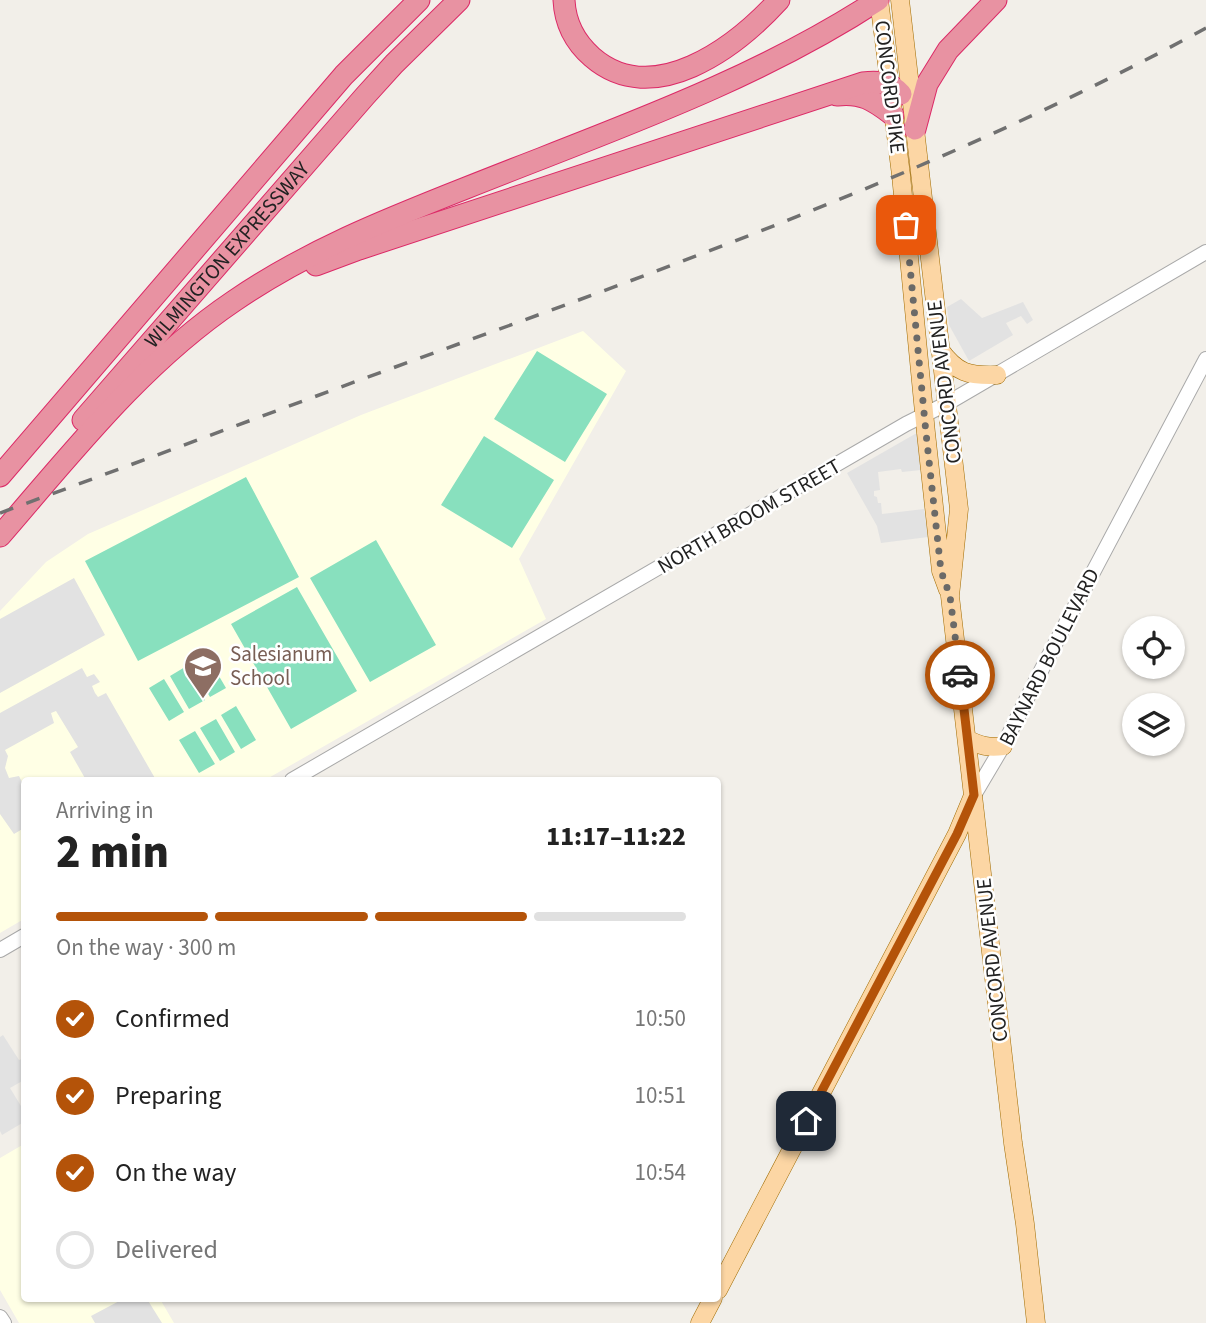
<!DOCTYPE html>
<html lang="en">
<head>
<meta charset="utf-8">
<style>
	body { margin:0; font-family:"Source Sans 3",sans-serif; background:#f6f6f6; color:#222; height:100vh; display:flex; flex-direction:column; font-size:26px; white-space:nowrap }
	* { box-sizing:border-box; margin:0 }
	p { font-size:23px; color:#767676 }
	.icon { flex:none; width:38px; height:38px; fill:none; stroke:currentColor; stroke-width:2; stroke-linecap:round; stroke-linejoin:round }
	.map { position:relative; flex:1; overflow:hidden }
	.drawer { position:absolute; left:21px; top:777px; width:700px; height:525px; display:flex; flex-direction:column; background:#fff; border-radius:7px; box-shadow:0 2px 5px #0004 }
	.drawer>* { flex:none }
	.buttons { position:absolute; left:1122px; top:616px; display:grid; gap:14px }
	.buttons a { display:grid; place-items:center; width:63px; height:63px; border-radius:50%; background:#fff; box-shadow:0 2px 5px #0004; font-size:35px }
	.pin { position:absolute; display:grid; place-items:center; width:60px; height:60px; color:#fff; margin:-30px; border-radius:14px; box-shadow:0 4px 10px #0006 }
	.courier { position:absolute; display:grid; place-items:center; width:70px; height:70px; margin:-35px; border:5px solid #b45309; border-radius:50%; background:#fff; color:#222; box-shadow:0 2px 9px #0007 }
	.summary em { font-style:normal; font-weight:800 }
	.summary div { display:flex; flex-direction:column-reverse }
	.summary { display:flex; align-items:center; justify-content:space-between; height:119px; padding:0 35px }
	h1 { font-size:46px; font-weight:800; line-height:52px }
	.bar { display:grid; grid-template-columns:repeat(4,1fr); gap:10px 7px; align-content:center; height:84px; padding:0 35px }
	.bar i { height:9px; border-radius:5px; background:#e0e0e0 }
	.bar .selected { background:#b45309 }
	.bar p { grid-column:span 4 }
	ol { padding:0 35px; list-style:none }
	li { display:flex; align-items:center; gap:21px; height:77px }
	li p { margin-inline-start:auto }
	li .icon { padding:7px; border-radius:50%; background:#b45309; color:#fff; stroke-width:4 }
	li:last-child { color:#767676 }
	li i { width:38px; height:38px; border:4px solid #e0e0e0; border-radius:50% }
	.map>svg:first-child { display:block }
	.education { fill:#ffffe5 }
	.pitch { fill:#88e0be }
	.parking { fill:#e2e2e2 }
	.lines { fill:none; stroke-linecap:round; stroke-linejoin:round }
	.minor-casing { stroke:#a9a9a9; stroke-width:16 }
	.major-casing { stroke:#a06b00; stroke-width:19 }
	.highway-casing { stroke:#dc2a67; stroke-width:23 }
	.minor { stroke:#fff; stroke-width:14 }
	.major { stroke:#fcd6a4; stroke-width:18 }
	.highway { stroke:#e892a2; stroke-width:21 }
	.rail { stroke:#707070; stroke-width:3.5; stroke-dasharray:14 14; stroke-linecap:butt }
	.done { stroke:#6b6a68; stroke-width:7; stroke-dasharray:0 12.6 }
	.route { stroke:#b45309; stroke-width:9 }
	.labels { text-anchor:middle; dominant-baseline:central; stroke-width:5; stroke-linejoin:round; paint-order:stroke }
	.street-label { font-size:21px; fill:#222; stroke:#fff }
	.education-label { font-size:21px; fill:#785e54; stroke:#fff; text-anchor:start }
</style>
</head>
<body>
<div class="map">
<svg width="1206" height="1323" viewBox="0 0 1206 1323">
	<rect width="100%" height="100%" fill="#f2efe9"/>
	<path class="education" d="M583,331l43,40 -107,188 27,60 -281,161h-241v139l-24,14v-322l46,-49 42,-28 273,-119z
		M24,1144v154l136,1 14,24h-155l-19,-33v-132z"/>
	<path class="pitch" d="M537,351l70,43 -42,68 -71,-43z
		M484,436l70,44 -42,68 -71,-43z
		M246,477l53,100 -161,84 -53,-100z
		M376,540l60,105 -66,37 -60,-104z
		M297,587l60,104 -66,38 -60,-105z
		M206,654l20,34 -16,9 -20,-34z
		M185,667l20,33 -16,9 -19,-33z
		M164,679l20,33 -15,9 -20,-33z
		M236,706l20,34 -15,9 -20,-34z
		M216,719l19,33 -15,9 -20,-33z
		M195,731l20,33 -16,9 -20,-33z"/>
	<path class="parking" d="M961,299l21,19 41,-16 10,18 -6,4 -6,-8 -15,7 7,12 -44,26 -20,-36 -2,-18z
		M915,434h2l4,36 -19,2 -1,-3 -23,3 2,18 -6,1v5l3,1 1,6h3l1,11 42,-5 4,28 -47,6 -4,-17 -30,-53z
		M74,578l31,57 -105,58v-74z
		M82,668l5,9 7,-3 6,8 -8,4 3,7 3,4 8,-4 50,87h-70l-16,-28 8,-5 -22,-36 -5,2 3,10 -49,27 3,6 -3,12 4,10 10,-2 5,10v42l-10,6 -14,-20v-101z
		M3,1035l16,25 3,-1 2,6v15l-14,8 14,23v11l-22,13 -2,-4v-94z
		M123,1299h24l15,24h-67l-4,-7z"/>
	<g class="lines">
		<defs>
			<path id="minor" d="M292,780l614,-356 40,-20 260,-152
				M974,795l29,-49 42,-83 161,-304
				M0,950l24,-14
				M0,1317l4,6"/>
			<path id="major" d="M879,0l22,175 25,258 15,138 7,19
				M900,0l59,509 -9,87 63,547 12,81 11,99
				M940,350c17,23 28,26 57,25
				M967,739c13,7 22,9 36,7
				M718,1290l239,-456 15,-36
				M700,1323l13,-25"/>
			<g id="highway">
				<path d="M564,0c1,22 11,42 28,57 61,53 143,-9 187,-57"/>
				<path d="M837,95c26,-3 37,6 56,20"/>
				<path d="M915,129l12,-45 21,-34 48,-50"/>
				<path d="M316,265l43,-16 504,-166c15,-2 27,-1 38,11"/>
				<path id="s1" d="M83,420l282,-324 29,-32 65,-64"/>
				<path d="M0,476l344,-401 75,-75"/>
				<path d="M0,536c72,-83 142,-173 234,-235 73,-50 151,-81 232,-113 140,-56 285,-105 412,-188"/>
			</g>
		</defs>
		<use href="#minor" class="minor-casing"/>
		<use href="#major" class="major-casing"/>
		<use href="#highway" class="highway-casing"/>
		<use href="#minor" class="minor"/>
		<use href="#major" class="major"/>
		<use href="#highway" class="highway"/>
		<path class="rail" d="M0,513c166,-61 331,-123 497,-183 241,-88 483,-179 709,-302"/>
	</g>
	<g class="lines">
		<path class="done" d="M906,225l20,208 15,138 9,25 10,79"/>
		<path class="route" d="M806,1121l151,-287 17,-39 -14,-120"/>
	</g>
	<defs>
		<symbol id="school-pin" viewBox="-11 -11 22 30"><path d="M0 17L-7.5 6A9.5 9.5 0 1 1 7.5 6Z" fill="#8d6e63" stroke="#fff"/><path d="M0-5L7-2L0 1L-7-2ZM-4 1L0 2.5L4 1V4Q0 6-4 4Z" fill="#fff"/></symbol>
	</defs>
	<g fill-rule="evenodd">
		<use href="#school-pin" x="181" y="644" width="44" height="60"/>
	</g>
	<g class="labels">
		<g class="street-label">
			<text transform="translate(890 87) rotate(83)">CONCORD PIKE</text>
			<text stroke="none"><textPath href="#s1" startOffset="219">WILMINGTON EXPRESSWAY</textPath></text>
			<text transform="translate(944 382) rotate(-97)">CONCORD AVENUE</text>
			<text transform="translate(749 516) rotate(-30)">NORTH BROOM STREET</text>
			<text transform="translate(1049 657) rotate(-63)">BAYNARD BOULEVARD</text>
			<text transform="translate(992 960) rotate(-96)">CONCORD AVENUE</text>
		</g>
		<g class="education-label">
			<text x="230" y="654">Salesianum<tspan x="230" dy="24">School</tspan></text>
		</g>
	</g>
</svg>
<div class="buttons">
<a><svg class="icon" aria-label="locate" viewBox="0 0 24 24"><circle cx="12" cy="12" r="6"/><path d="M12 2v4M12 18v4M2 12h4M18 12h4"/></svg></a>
<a><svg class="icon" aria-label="layers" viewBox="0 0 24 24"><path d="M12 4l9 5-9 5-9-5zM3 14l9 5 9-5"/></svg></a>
</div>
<div class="pin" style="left:906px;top:225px;background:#ea580c"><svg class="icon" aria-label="bag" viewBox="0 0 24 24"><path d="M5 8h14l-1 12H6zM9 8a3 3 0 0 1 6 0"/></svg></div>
<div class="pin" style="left:806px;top:1121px;background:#1f2937"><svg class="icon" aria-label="home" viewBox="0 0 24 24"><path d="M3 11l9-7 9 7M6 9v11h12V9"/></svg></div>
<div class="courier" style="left:960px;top:675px"><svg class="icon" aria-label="car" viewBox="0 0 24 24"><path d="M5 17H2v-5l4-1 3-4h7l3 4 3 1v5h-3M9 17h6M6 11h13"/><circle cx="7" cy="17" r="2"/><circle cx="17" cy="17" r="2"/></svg></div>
<section class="drawer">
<div class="summary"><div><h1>2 min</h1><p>Arriving in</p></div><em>11:17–11:22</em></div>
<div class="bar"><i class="selected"></i><i class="selected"></i><i class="selected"></i><i></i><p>On the way · 300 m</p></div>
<ol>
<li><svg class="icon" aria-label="check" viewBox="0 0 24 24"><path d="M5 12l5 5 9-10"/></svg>Confirmed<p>10:50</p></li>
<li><svg class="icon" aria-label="check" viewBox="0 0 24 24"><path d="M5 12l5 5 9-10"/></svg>Preparing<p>10:51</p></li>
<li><svg class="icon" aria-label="check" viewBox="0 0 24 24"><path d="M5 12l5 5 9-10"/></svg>On the way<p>10:54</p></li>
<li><i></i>Delivered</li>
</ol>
</section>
</div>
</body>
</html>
